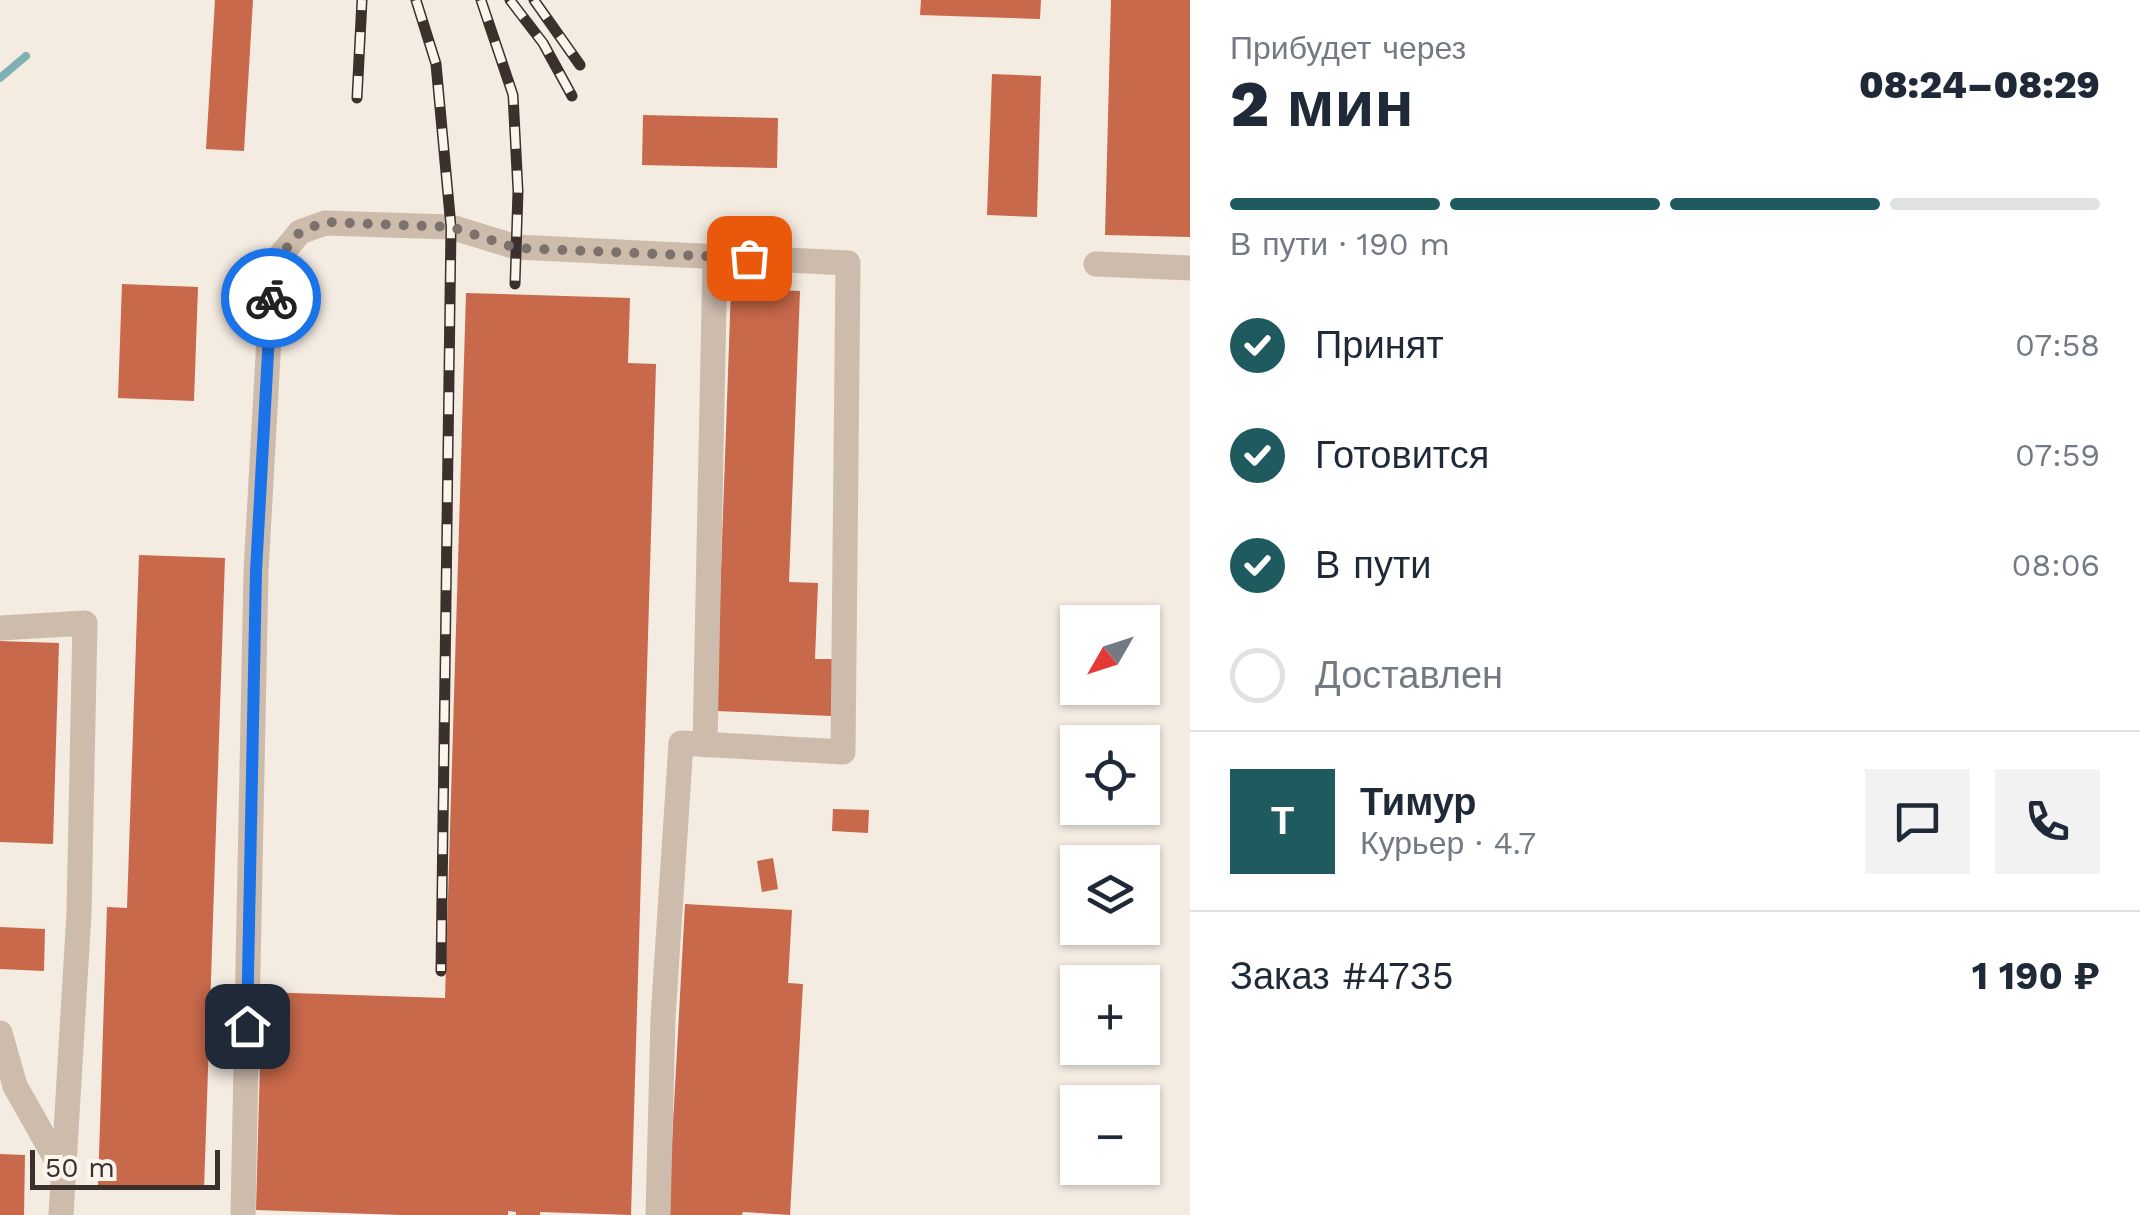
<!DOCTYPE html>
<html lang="ru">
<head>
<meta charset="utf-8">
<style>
	body { margin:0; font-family:"Work Sans",sans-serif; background:#f2f2f3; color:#1f2937; height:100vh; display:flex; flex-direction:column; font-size:38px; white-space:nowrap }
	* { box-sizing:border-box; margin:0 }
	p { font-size:32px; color:#747a83 }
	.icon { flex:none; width:55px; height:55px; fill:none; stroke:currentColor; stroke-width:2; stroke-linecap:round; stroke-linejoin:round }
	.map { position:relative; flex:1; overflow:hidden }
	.side { display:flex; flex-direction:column; background:#fff; width:950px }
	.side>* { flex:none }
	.needle { width:65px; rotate:231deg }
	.buttons { position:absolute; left:1060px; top:605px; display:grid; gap:20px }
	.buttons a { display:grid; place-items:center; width:100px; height:100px; border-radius:0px; background:#fff; box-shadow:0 2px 8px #0004; font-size:50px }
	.scale { position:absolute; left:30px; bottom:25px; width:190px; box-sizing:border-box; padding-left:10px; border:5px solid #3b302b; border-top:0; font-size:28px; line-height:35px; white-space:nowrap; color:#3b302b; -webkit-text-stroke:8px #fbf5ee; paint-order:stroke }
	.pin { position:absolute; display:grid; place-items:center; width:85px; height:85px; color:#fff; margin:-42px; border-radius:20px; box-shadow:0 5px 15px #0006 }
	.courier { position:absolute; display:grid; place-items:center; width:100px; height:100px; margin:-50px; border:8px solid #1a73e8; border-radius:50%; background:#fff; color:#222; box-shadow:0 2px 12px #0007 }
	.summary em { font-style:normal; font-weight:800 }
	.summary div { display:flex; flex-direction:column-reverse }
	.summary { display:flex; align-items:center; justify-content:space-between; height:170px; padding:0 40px }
	h1 { font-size:65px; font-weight:800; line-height:75px }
	.bar { display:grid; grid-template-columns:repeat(4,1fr); gap:15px 10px; align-content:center; height:120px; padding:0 40px }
	.bar i { height:12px; border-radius:8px; background:#e0e1e3 }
	.bar .selected { background:#1f5a5e }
	.bar p { grid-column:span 4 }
	.line { display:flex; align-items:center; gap:25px; padding:0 40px; border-top:2px solid #e0e1e3 }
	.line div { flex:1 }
	.round { display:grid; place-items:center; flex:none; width:105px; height:105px; border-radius:0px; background:#f2f2f3 }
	ol { padding:0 40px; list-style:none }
	li { display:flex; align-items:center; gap:30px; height:110px }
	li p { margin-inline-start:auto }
	li .icon { padding:10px; border-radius:50%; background:#1f5a5e; color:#fff; stroke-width:4 }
	li:last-child { color:#747a83 }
	li i { width:55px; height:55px; border:5px solid #e0e1e3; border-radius:50% }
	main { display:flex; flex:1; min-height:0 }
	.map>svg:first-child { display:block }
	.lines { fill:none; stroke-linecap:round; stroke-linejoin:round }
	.stream { stroke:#7fb0b2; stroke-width:8 }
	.building { fill:#c8694b }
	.minor { stroke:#cdbbac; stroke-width:25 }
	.rail-casing { stroke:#3b302b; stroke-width:11 }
	.rail { stroke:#fbf5ee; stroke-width:8; stroke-dasharray:22; stroke-linecap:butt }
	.done { stroke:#7c716b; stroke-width:10; stroke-dasharray:0 18 }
	.route { stroke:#1a73e8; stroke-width:12 }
</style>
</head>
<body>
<main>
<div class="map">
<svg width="1190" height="1215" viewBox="0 0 1190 1215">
	<rect width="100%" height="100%" fill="#f4ebe1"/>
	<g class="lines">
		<path class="stream" d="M0,78l26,-22"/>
	</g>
	<path class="building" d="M215,0h38l-9,151 -38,-2z
		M921,0h120l-1,19 -120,-4z
		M1111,0h79v237l-85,-2z
		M992,74l49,2 -4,141 -50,-2z
		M643,115l135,3 -1,50 -135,-3z
		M122,284l76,3 -4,114 -76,-3z
		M731,288l69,3 -11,291 29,1 -3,76h18l-2,57 -115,-5z
		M466,293l164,5 -2,65 28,1 -25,851 -91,-3v3h-24v-3l-8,-1v4h-107l-145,-5 6,-218 183,6z
		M139,555l86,3 -21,632 -106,-4 9,-279 20,1z
		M0,641l59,2 -6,201 -53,-2z
		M833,809l36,1 -1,23 -36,-2z
		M773,858l5,31 -16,3 -5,-31z
		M685,904l107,6 -4,73 15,1 -13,231 -47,-3 -1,3h-74z
		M0,927l45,2 -1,42 -44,-2z
		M0,1154l25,1 -1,60h-24z"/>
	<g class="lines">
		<path class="minor" d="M1096,264l94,4
			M0,628l85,-5 -6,290 -18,302
			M705,745l10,-488
			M0,1033l15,53 49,87
			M243,1215l13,-644 16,-287 8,-28 20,-24 25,-9 126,4 65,20 332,16 -5,489 -162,-9 -18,275 -5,197"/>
		<defs>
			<path id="rail" d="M416,0l20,64 15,163 -10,744
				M481,0l32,95 5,96 -3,93
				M510,0l33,43 29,53
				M534,0l46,65
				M357,98l5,-98"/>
		</defs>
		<use href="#rail" class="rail-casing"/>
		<use href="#rail" class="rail"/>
	</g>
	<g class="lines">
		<path class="done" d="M271,298l9,-42 20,-24 24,-10 127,5 65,21 233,10"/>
		<path class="route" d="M247,1026l9,-455 15,-273"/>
	</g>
</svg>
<div class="buttons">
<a><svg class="needle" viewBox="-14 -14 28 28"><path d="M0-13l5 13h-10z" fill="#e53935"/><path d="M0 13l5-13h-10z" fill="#747a83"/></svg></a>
<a><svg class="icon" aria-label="locate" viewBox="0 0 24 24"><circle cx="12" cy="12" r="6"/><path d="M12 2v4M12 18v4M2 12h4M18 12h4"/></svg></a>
<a><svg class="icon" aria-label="layers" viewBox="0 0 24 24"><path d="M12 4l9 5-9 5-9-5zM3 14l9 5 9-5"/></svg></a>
<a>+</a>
<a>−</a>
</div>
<div class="scale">50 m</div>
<div class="pin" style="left:749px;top:258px;background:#ea580c"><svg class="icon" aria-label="bag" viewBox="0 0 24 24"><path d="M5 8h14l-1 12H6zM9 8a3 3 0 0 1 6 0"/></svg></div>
<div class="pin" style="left:247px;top:1026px;background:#1f2937"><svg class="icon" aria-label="home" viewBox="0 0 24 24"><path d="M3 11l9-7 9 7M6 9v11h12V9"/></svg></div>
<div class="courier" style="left:271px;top:298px"><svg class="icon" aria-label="bike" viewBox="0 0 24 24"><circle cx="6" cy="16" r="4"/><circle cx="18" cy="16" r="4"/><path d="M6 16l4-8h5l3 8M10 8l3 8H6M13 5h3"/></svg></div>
</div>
<section class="side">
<div class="summary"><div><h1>2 мин</h1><p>Прибудет через</p></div><em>08:24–08:29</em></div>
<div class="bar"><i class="selected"></i><i class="selected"></i><i class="selected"></i><i></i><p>В пути · 190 m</p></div>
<ol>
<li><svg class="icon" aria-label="check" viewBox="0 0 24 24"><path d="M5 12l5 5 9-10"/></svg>Принят<p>07:58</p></li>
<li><svg class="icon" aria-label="check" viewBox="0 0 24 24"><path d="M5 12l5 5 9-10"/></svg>Готовится<p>07:59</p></li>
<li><svg class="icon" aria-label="check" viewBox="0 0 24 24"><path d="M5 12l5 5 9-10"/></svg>В пути<p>08:06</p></li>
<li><i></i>Доставлен</li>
</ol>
<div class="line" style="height:180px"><b class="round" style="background:#1f5a5e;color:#fff">Т</b><div><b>Тимур</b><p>Курьер · 4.7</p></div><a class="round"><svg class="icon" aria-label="chat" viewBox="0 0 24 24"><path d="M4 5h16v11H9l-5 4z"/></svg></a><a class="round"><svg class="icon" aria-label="phone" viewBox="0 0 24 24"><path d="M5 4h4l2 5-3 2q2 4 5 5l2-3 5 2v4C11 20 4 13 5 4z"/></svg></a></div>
<div class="line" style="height:130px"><div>Заказ #4735</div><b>1 190 ₽</b></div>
</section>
</main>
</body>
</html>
